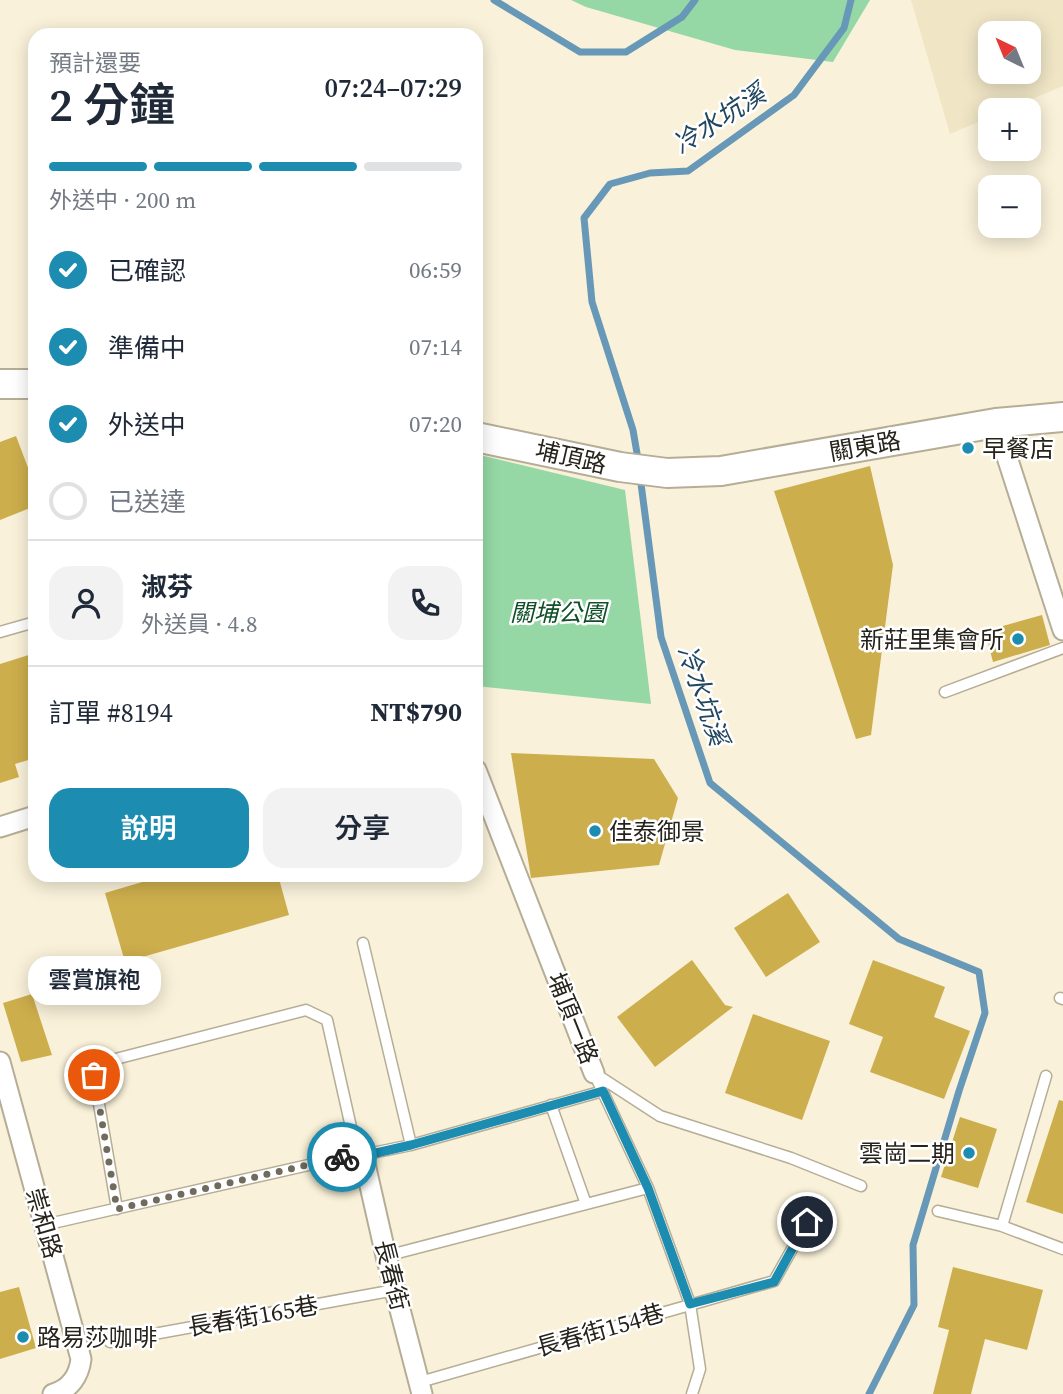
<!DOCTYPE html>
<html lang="zh-TW">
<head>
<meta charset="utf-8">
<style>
	body { margin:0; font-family:"Source Serif 4","Noto Sans TC",serif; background:#f2f2f3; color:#1f2937; height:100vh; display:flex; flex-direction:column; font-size:26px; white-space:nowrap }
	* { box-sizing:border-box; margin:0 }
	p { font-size:23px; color:#747a83 }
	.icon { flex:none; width:38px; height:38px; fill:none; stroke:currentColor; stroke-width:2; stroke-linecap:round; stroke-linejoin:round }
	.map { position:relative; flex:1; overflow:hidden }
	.drawer { position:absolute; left:28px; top:28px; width:455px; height:854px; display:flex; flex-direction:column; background:#fff; border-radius:21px; box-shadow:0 4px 18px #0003 }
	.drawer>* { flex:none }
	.needle { width:46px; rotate:317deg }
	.buttons { position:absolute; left:978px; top:21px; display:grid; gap:14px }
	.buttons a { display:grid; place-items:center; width:63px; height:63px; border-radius:14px; background:#fff; box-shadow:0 4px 18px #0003; font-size:35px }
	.pin { position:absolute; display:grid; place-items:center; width:60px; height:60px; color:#fff; margin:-30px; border:4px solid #fff; border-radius:50%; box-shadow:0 2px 7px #0007 }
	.courier { position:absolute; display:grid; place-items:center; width:70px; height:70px; margin:-35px; border:5px solid #1c8cb1; border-radius:50%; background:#fff; color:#222; box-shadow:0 2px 9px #0007 }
	.bubble { position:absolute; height:49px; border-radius:21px; background:#fff; box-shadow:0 4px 18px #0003; font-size:23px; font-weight:600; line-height:49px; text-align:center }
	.headline em { font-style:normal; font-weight:600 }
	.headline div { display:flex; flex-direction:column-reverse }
	.headline { display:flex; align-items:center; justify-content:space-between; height:119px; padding:0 21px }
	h1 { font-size:46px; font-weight:600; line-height:52px }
	.bar { display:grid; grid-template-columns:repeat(4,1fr); gap:10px 7px; align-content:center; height:84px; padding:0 21px }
	.bar i { height:9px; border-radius:5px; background:#e0e1e3 }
	.bar .on { background:#1c8cb1 }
	.bar p { grid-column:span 4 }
	.line { display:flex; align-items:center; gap:18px; padding:0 21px; border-top:2px solid #e0e1e3 }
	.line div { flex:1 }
	.round { display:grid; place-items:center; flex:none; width:74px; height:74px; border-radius:21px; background:#f2f2f3 }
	ol { padding:0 21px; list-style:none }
	li { display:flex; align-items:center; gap:21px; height:77px }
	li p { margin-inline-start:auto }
	li .icon { padding:7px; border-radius:50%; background:#1c8cb1; color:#fff; stroke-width:4 }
	li:last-child { color:#747a83 }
	li i { width:38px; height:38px; border:4px solid #e0e1e3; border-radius:50% }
	.primary-button { display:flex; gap:14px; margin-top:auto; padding:14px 21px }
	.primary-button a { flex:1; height:80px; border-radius:21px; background:#1c8cb1; color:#fff; font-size:28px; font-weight:600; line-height:80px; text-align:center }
	.primary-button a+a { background:#f2f2f3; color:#1f2937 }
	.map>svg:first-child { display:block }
	.built { fill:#f0e6c6; fill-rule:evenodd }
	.green { fill:#95d8a5 }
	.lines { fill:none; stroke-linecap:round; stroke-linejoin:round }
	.stream { stroke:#6898b7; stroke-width:7 }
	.building { fill:#cdae4d }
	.lane-casing { stroke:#b5ad96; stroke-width:13 }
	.street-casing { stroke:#b5ad96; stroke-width:23 }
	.secondary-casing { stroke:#b5ad96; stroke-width:32 }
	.lane { stroke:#fff; stroke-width:10 }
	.street { stroke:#fff; stroke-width:19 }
	.secondary { stroke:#fff; stroke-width:28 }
	.done { stroke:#706b5d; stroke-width:7; stroke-dasharray:0 12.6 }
	.route { stroke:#1c8cb1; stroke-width:9 }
	.poi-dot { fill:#1c8cb1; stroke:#fff; stroke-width:2.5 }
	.labels { text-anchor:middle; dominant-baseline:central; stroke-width:5; stroke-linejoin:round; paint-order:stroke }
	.street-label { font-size:24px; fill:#26231a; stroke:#fff }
	.poi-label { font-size:24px; fill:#26231a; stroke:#fff; text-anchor:start }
	.park-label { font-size:24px; font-style:italic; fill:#104f28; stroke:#fff }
	.water-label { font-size:26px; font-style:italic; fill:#21475f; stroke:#fff }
</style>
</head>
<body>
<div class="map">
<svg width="1063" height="1394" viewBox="0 0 1063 1394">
	<rect width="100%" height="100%" fill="#f9f1d9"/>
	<path class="built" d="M911,0h152v86l-57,24h-16v7l-40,17zM990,33h39v39h-39z"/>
	<path class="green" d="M571,0h299l-37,62 -98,-12 -149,-43z
		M476,454l149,36 26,214 -175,-18z"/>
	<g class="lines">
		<path class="stream" d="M494,0l86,52h46l56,-35 13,-17
			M639,465l-6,-35 -41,-128 -8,-84 26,-34 40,-11 38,-2 106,-76 50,-67 7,-28
			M640,476l21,161 49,146 189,156 80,33 6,41 -26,78 -46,154 1,60 -45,89"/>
	</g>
	<path class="building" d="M16,436l19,50v20l-35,14v-78z
		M870,466l23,99 -22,170 -15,4 -82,-248z
		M1042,615l8,30 -57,17 -8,-31z
		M35,653v105l-20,6 4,13 -19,6v-119z
		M511,753l143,6 24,39 -19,67 -128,13z
		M166,875h112l11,40 -164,47 -20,-69z
		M788,893l32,49 -54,35 -32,-49z
		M692,960l33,45 8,2 -78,60 -38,-50z
		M873,960l72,27 -11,30 36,14 -26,68 -74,-27 13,-35 -34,-13z
		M32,994l20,61 -31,7 -18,-59z
		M753,1014l77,27 -28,79 -77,-27z
		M1059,1100l4,1v113l-37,-12z
		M960,1117l37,12 -19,59 -37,-11z
		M953,1267l90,23 -16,60 -42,-11 -14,55h-38l16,-64 -11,-3z
		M19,1287l17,61 -36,11v-67z"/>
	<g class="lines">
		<defs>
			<path id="lane" d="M0,632l35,-10
				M945,692l118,-44
				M363,943l48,202
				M1060,998l3,1
				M594,1073l54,115 42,116 10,65 -8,25
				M597,1075l63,41 131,42 70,28
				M1046,1076l-44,150 61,23
				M551,1105l35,99
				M117,1209l-23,-134 6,-12 206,-53 21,10 30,134
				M938,1211l64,15
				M44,1225l313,-71 6,1 48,-10 192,-54
				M386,1256l262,-68
				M110,1342l285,-52
				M420,1382l354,-101 44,-78"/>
			<path id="street" d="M996,423l67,207
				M476,770l118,303
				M0,827l35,-11
				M0,1062l81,297c-2,17 -11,30 -28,35
				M363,1155l23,101 36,138"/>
			<path id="secondary" d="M0,384h35
				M476,437l144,30 47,6 54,-2 275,-48 67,-6"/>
		</defs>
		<use href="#lane" class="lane-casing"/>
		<use href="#street" class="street-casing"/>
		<use href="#secondary" class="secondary-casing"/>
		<use href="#lane" class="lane"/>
		<use href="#street" class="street"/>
		<use href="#secondary" class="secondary"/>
	</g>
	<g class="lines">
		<path class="done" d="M94,1075l23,134 225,-52"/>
		<path class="route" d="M342,1157l15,-3 6,2 48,-11 192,-54 45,97 42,116 84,-22 33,-60"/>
	</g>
	<g class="poi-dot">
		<circle cx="968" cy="448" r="7"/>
		<circle cx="1018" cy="639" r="7"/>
		<circle cx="595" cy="831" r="7"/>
		<circle cx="969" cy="1153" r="7"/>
		<circle cx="23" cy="1337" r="7"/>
	</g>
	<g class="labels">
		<g class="street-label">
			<text transform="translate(865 446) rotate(-10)">關東路</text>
			<text transform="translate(571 457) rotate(13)">埔頂路</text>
			<text transform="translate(573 1018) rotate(68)">埔頂一路</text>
			<text transform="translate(44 1223) rotate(74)">崇和路</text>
			<text transform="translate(392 1275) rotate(76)">長春街</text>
			<text transform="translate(253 1316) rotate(-10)">長春街165巷</text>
			<text transform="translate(600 1330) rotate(-16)">長春街154巷</text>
		</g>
		<g class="poi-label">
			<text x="982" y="448">早餐店</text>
			<text x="1004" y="639" text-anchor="end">新莊里集會所</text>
			<text x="609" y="831">佳泰御景</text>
			<text x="955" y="1153" text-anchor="end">雲崗二期</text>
			<text x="37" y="1337">路易莎咖啡</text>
		</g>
		<g class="park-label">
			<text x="558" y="612">關埔公園</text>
		</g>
		<g class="water-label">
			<text transform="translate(719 119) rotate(-33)">冷水坑溪</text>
			<text transform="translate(703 695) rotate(71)">冷水坑溪</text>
		</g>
	</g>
</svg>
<div class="buttons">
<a><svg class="needle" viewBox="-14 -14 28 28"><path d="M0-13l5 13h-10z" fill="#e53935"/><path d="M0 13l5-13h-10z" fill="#747a83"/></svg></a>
<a>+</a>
<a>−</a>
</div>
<div class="pin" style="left:94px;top:1075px;background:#ea580c"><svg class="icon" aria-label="bag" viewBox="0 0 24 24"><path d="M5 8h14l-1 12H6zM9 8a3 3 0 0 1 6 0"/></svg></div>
<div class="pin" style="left:807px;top:1222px;background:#1f2937"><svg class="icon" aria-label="home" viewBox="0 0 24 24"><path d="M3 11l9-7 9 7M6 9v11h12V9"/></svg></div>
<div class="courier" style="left:342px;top:1157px"><svg class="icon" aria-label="bike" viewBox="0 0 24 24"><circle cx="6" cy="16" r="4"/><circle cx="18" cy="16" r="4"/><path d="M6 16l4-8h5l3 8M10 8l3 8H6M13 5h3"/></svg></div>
<div class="bubble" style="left:28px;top:956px;width:133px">雲賞旗袍</div>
<section class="drawer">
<div class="headline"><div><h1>2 分鐘</h1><p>預計還要</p></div><em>07:24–07:29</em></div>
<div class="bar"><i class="on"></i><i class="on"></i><i class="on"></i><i></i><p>外送中 · 200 m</p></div>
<ol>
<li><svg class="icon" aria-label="check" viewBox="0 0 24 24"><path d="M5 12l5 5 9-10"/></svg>已確認<p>06:59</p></li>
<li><svg class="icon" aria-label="check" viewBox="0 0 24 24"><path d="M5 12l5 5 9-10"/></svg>準備中<p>07:14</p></li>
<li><svg class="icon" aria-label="check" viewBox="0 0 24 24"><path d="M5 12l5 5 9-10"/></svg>外送中<p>07:20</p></li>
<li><i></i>已送達</li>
</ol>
<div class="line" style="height:126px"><a class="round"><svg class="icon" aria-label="person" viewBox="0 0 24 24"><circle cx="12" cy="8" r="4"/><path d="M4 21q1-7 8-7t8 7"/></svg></a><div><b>淑芬</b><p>外送員 · 4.8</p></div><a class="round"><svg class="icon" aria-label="phone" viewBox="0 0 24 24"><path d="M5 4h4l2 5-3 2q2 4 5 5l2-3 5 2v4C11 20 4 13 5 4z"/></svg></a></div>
<div class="line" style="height:91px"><div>訂單 #8194</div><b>NT$790</b></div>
<div class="primary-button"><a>說明</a><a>分享</a></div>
</section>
</div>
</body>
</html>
